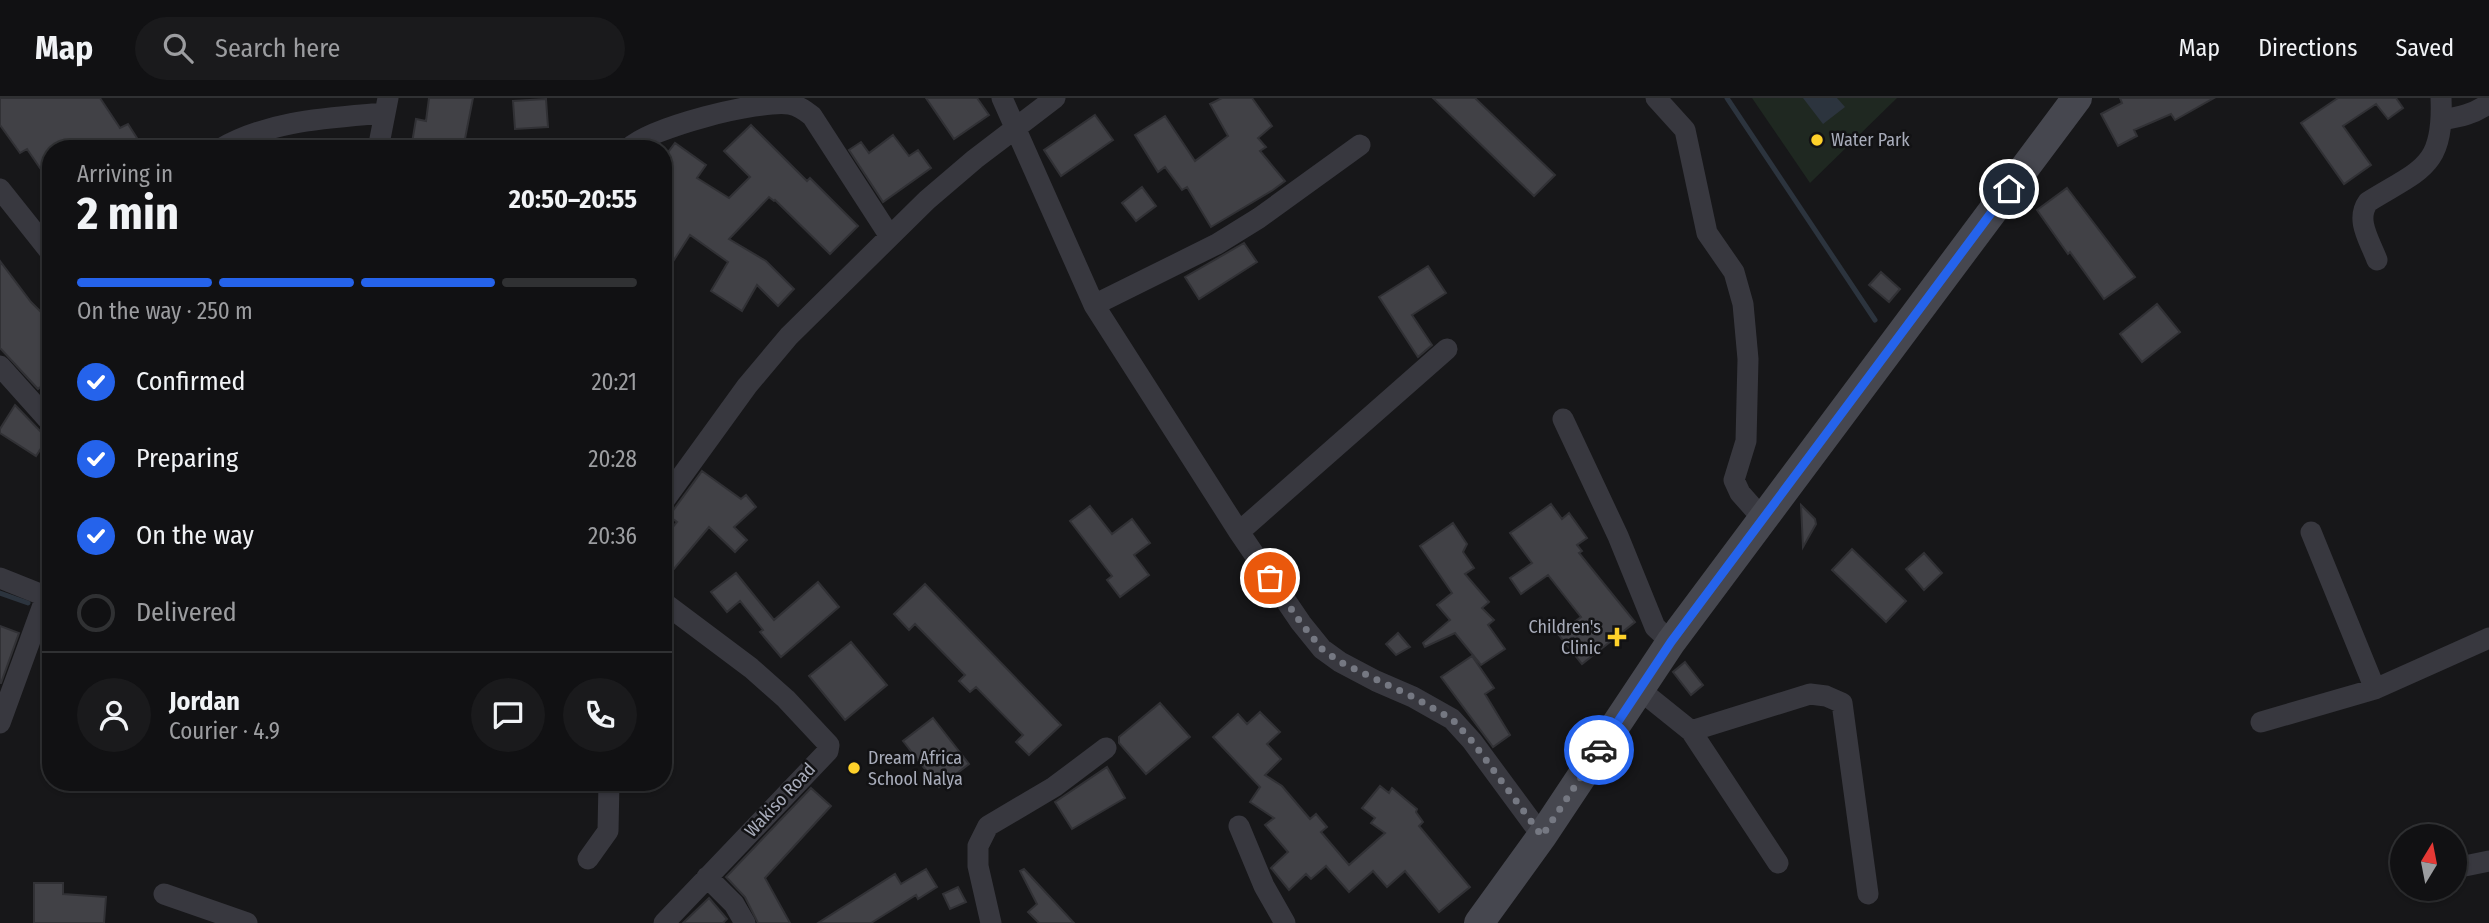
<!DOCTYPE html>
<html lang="en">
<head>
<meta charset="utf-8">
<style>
	body { margin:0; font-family:"Fira Sans Condensed",sans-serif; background:#1a1a1c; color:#f1f3f6; height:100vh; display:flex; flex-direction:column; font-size:26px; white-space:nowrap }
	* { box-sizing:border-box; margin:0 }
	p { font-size:23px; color:#9c9da0 }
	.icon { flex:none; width:38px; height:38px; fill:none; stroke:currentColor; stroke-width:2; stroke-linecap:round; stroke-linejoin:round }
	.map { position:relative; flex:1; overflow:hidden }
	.details { position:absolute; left:42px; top:42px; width:630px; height:651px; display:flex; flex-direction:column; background:#111113; border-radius:28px; box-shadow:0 2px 5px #0004,0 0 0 2px #303133 }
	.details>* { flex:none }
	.needle { width:46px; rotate:10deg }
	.tools { position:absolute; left:2390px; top:726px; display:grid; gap:14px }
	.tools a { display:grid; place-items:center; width:77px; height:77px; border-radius:50%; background:#111113; box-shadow:0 2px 5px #0004,0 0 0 2px #303133; font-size:35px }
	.pin { position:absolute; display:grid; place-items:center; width:60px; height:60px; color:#fff; margin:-30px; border:4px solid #fff; border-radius:50%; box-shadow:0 2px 7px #0007 }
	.courier { position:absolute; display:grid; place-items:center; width:70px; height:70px; margin:-35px; border:5px solid #2563eb; border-radius:50%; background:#fff; color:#222; box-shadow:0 2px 9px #0007 }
	.summary em { font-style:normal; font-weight:700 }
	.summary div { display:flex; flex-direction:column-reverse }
	.summary { display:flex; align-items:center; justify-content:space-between; height:119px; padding:0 35px }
	h1 { font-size:46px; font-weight:700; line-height:52px }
	.bar { display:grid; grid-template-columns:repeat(4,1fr); gap:10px 7px; align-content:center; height:84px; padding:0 35px }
	.bar i { height:9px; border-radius:5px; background:#303133 }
	.bar .selected { background:#2563eb }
	.bar p { grid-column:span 4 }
	.line { display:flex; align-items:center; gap:18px; padding:0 35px; border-top:2px solid #303133 }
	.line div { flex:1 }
	.round { display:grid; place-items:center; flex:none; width:74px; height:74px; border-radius:37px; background:#1a1a1c }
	ol { padding:0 35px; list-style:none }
	li { display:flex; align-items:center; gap:21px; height:77px }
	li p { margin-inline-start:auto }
	li .icon { padding:7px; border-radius:50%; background:#2563eb; color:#fff; stroke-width:4 }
	li:last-child { color:#9c9da0 }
	li i { width:38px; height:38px; border:4px solid #303133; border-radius:50% }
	header { display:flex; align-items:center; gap:42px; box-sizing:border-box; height:98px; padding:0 35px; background:#111113; border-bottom:2px solid #303133 }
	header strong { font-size:33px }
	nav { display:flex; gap:38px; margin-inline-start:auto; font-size:24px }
	.search { width:490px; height:63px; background:#1a1a1c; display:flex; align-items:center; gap:18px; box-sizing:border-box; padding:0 24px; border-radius:38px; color:#9c9da0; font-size:26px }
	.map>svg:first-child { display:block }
	.green { fill:#1f2821 }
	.water { fill:#2c343e }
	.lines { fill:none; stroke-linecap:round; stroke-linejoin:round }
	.stream { stroke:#2c343e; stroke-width:5 }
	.building { fill:#414146; stroke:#313135; stroke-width:2 }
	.minor { stroke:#38383f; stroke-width:21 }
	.secondary { stroke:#46474f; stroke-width:30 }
	.done { stroke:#757882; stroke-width:7; stroke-dasharray:0 12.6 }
	.route { stroke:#2563eb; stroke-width:9 }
	.poi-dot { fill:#fed12a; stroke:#121214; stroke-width:2.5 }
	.labels { text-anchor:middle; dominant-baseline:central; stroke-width:5; stroke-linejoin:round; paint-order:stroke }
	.poi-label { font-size:18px; fill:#a8acba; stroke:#121214; text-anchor:start }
	.street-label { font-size:18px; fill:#a8acba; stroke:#121214 }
</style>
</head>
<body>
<header>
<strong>Map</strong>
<div class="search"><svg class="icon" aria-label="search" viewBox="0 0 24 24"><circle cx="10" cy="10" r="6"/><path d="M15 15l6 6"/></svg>Search here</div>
<nav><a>Map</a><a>Directions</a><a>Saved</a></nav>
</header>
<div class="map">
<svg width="2489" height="825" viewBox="0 0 2489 825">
	<rect width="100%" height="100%" fill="#171719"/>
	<path class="green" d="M1752,0h145l-87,85z"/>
	<path class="water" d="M1803,0h34l8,9 -22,17z"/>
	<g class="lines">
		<path class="stream" d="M1727,0l148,222
			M0,495l28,10"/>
	</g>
	<path class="building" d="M0,0h100l20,30 8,-4 16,25h-93v35l-24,-35 -7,4 -20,-28z
		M429,0h44l-10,51h-52l5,-30 10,2z
		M926,0h51l12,17 -35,24z
		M1222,0h30l20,28 -14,12 8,9 -6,4 25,30 -12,9 -62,37 -24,-40 -5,3 -17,-23 -7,5 -23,-37 30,-19 30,45 33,-25 -18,-32z
		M1433,0h42l80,77 -21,21z
		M2120,0h94l-39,22 -4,-6 -37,16 3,6 -19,10 -17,-32 21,-11z
		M2338,0h58l7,10 -15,11 -12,-15 -33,22 28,39 -27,19 -43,-61z
		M546,1l2,28 -33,2 -2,-28z
		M1095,17l18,25 -52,36 -17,-26z
		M751,27l56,56 3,-3 48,48 -28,28 -55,-54 -1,1 -5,-4 -40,42 37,22 28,28 -16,17 -21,-21 -15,26 -31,-20 17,-29 -38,-27 -27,42v-118l12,-16 31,22 -9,13 32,20 21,-21 -26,-26z
		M893,37l16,21 9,-6 13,18 -48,34 -34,-52 12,-8 8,11z
		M1142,89l14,19 -20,15 -14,-18z
		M2067,90l68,89 -31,22 -34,-47 -2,2 -31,-44z
		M1244,145l13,19 -58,37 -14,-22z
		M0,163l31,41 20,20v34l-6,6 6,7v9l-13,11 -38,-41z
		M1428,168l18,27 -34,22 20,30 -14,12 -39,-60z
		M1881,174l19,17 -11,13 -20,-17z
		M2157,206l23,28 -38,30 -22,-28z
		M15,307l26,27 8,4 -13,20 -36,-23v-4z
		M702,373l39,28 5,-4 10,12 -22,20 13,13 -12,12 -26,-25 -46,55v-43l14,-17 -8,-6z
		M1551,406l11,15 7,-6 18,25 -10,7 5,6 -3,2 56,69 -53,42 -24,-30 23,-17 -33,-42 -27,19 -11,-16 22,-15 -22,-30z
		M1801,407l14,14 1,5 -13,23z
		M1090,408l22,28 20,-15 18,24 -16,12 15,20 -29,22 -13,-17 5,-4 -42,-55z
		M1453,425l14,21 -4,8 11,16 -9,6 24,28 -7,6 12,12 -6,5 17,24 -24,16 -26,-32 -30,14 -2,-4 27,-23 -13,-15 15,-12 -32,-47z
		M1852,451l54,52 -20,21 -54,-52z
		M1924,455l18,20 -18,17 -18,-21z
		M736,475l38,47 44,-38 21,25 -58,50 -21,-25 3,-2 -23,-29 -13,11 -16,-20z
		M925,486l136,141 -32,30 -13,-13 7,-7 -47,-48 -6,5 -11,-11 6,-6 -50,-51 -6,6 -15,-16z
		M0,528l19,7 -18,50h-1z
		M1398,535l12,14 -14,8 -10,-11z
		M851,544l36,43 -42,35 -36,-44z
		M1472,558l22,32 -9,6 25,41 -17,12 -52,-70z
		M1685,564l18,23 -12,10 -18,-23z
		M1160,605l30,34 -44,37 -27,-31v-6z
		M1260,614l20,20 -13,12 14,15 -16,16 17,11 28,33 6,-5 11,13 -6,5 28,33 36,-32 -14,-10 4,-5 -13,-10 18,-22 9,7 3,-5 25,21 -1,3 7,10 -4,4 51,61 -31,25 -34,-41 -18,16 -14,-16 -24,21 -23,-26 -15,13 -5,-5 -17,16 -18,-22 17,-16 -23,-27 9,-7 -24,-16 10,-15 -47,-50 25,-23 9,10z
		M933,620l36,46 -30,23 -36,-46z
		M1107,669l18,31 -53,31 -17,-27z
		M811,690l20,18 -66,72 25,45h-32l-13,-26 -19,-20z
		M926,771l11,18 -19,12 -2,-4 -45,28h-53l77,-49 6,10z
		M1024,771l50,54h-35l-11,-11 9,-8 -17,-33z
		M34,785h29v11l43,3 -2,26h-70z
		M958,789l8,15 -16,7 -7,-15z
		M709,800l18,21 -4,4h-40z"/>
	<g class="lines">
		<path class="minor" d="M1002,0l92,207 145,227 62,91 21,26 18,13 36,19 37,16 39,22 20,22 70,95
			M1656,0l29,32 22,103 27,39 9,32 5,55 -2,82 -12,39 6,13 23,26
			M2442,22c17,-3 33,-6 47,-17
			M220,51c50,-29 109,-31 165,-36
			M378,51l10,-51
			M628,51c23,-22 130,-49 161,-45 10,2 15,6 23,12l77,119
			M0,91l51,64
			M2377,162c-7,-19 -22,-40 -9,-58 53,-33 76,-34 73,-104
			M1094,207l123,-61 42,-26 101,-73
			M0,268l51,57
			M1563,321l55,117 37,91 16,15
			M663,404l84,-116 42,-50 138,-136 48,-41 80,-61
			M1239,434l208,-183
			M2311,434l64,157
			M0,480l45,18
			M663,504l88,66 35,31 43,46 -1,6 -164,172
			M1640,592l51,41 119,-37 16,2 16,7 26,191
			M2261,624l114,-33 114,-51
			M0,625l51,-140
			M1691,633l87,132
			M1239,728l25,60 21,37
			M588,761l20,-28 1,-49
			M2455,770l34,-7
			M707,779l27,27 11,19
			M164,796l83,29
			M991,825l-13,-57v-20l10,-20 66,-39 52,-39"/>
		<path class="secondary" d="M1479,825l63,-87 129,-194 406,-544"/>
	</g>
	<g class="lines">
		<path class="done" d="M1270,480l31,45 21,26 18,13 73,35 39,22 20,22 70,95 57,-86"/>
		<path class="route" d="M1599,652l72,-108 338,-453"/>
	</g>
	<g class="poi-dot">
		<circle cx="1817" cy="42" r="7"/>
		<path d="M1613.5 528.5h7v7h7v7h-7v7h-7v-7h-7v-7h7z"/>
		<circle cx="854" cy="670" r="7"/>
	</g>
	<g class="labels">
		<g class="poi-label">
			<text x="1831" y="42">Water Park</text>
			<text x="1601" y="529" text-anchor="end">Children's<tspan x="1601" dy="21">Clinic</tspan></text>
			<text x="868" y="660">Dream Africa<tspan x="868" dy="21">School Nalya</tspan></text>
		</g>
		<g class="street-label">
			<text transform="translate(780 702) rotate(-47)">Wakiso Road</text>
		</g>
	</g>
</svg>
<div class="tools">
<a><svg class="needle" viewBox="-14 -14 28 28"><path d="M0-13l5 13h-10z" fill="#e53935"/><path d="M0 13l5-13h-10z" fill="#9c9da0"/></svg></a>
</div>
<div class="pin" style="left:1270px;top:480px;background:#ea580c"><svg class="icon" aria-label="bag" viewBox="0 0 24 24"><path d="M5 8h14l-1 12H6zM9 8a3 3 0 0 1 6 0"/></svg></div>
<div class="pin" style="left:2009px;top:91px;background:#1f2937"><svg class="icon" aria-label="home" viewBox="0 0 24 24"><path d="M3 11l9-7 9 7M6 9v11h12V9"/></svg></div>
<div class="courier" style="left:1599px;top:652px"><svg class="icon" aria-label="car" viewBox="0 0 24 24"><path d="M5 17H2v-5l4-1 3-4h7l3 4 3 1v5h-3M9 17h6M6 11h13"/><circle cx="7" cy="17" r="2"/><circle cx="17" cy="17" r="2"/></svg></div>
<section class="details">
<div class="summary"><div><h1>2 min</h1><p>Arriving in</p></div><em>20:50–20:55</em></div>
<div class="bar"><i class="selected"></i><i class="selected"></i><i class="selected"></i><i></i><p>On the way · 250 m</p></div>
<ol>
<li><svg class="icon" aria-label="check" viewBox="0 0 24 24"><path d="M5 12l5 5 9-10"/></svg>Confirmed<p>20:21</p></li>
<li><svg class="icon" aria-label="check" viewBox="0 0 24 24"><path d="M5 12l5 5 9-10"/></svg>Preparing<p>20:28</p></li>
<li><svg class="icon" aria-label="check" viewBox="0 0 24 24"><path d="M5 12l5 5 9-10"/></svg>On the way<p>20:36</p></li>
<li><i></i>Delivered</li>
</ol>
<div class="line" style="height:126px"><a class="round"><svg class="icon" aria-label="person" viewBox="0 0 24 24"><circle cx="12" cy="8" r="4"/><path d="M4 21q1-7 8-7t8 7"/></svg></a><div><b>Jordan</b><p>Courier · 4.9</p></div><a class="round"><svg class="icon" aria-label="chat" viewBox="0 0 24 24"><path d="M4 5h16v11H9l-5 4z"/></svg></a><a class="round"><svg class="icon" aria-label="phone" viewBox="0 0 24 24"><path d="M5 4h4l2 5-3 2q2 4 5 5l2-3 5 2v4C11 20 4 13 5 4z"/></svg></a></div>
</section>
</div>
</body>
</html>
